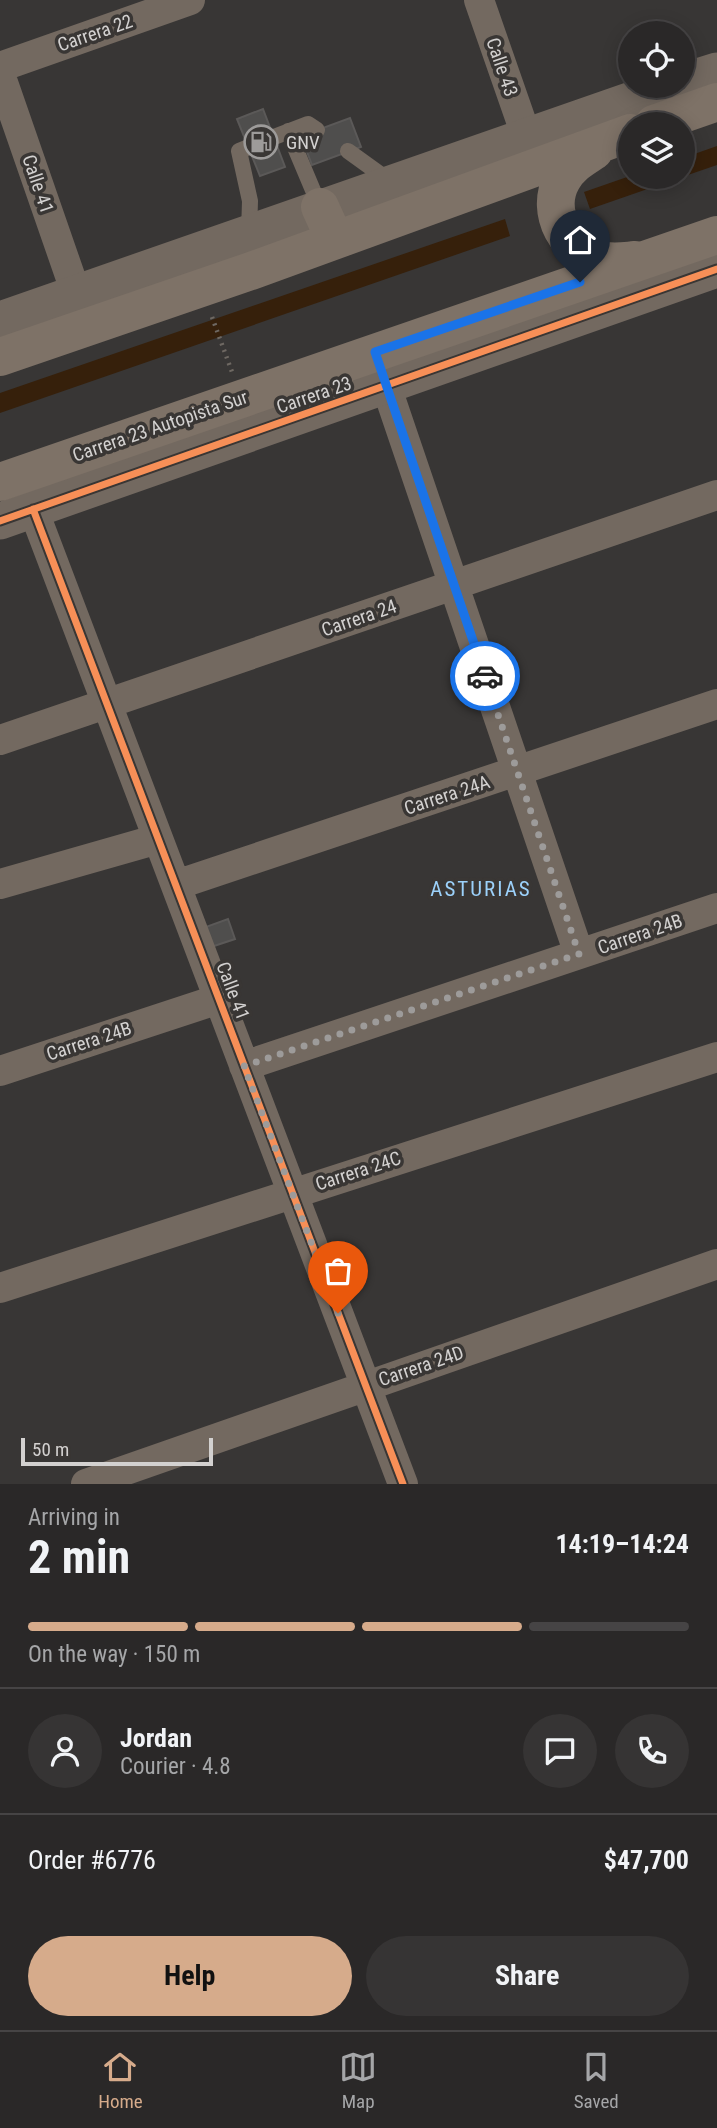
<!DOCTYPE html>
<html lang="en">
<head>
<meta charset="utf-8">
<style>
	body { margin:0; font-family:"Roboto Condensed",sans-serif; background:#363434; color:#f1f3f6; height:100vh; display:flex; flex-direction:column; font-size:26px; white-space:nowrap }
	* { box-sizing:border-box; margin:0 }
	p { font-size:23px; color:#a5a6a8 }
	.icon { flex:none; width:38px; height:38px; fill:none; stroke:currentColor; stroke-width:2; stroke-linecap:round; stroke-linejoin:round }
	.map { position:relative; height:1484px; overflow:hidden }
	.drawer { display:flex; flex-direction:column; background:#2a2828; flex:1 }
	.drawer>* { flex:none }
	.tools { position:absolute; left:618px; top:21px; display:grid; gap:14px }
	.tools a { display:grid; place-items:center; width:77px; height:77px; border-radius:50%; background:#2a2828; box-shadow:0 4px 18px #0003,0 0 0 2px #464445; font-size:35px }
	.scale { position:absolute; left:21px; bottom:18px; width:192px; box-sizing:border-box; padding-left:7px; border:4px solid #d3d1d0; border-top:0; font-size:19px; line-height:24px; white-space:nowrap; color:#d3d1d0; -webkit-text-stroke:5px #393634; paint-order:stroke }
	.pin { position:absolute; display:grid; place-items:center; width:60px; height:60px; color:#fff; margin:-72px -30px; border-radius:50% 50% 50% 0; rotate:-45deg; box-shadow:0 0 7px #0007 }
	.pin .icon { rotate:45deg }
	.courier { position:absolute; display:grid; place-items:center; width:70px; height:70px; margin:-35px; border:5px solid #1a73e8; border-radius:50%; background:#fff; color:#222; box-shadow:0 2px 9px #0007 }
	.headline em { font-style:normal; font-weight:700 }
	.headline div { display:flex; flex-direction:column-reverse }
	.headline { display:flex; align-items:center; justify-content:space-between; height:119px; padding:0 28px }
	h1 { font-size:46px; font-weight:700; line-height:52px }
	.bar { display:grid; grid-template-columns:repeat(4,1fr); gap:10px 7px; align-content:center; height:84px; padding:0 28px }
	.bar i { height:9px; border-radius:5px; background:#464445 }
	.bar .selected { background:#d6ab8b }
	.bar p { grid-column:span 4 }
	.line { display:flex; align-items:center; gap:18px; padding:0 28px; border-top:2px solid #464445 }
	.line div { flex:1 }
	.round { display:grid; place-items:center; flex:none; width:74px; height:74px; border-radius:37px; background:#363434 }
	.cta { display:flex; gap:14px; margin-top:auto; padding:14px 28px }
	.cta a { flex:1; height:80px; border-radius:42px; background:#d6ab8b; color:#111; font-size:28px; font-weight:700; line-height:80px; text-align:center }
	.cta a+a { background:#363434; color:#f1f3f6 }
	.dock { display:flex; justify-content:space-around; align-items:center; height:98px; border-top:2px solid #464445; background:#2a2828; font-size:19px; color:#a5a6a8 }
	.dock a { display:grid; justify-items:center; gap:4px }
	.dock .selected { color:#d6ab8b }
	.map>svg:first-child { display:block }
	.water { fill:#36200b }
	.building { fill:#4f4e4d; stroke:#5b5958; stroke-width:2 }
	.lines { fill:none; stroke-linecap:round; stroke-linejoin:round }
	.path { stroke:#6e6862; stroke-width:4.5; stroke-dasharray:2 5; stroke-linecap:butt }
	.service { stroke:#736960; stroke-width:16 }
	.minor { stroke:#736960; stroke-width:30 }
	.tertiary { stroke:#736960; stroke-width:37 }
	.primary { stroke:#7e7267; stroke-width:38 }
	.cycleway-casing { stroke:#393634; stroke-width:11 }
	.cycleway { stroke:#f78f57; stroke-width:7 }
	.done { stroke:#9d9b9a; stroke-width:7; stroke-dasharray:0 12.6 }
	.route { stroke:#1a73e8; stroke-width:9 }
	.labels { text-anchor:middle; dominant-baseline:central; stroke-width:7; stroke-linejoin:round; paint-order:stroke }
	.street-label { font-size:19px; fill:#d3d1d0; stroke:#393634 }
	.poi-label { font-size:19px; fill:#d3d1d0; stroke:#393634; text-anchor:start }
	.neighbourhood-label { font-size:21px; letter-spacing:2px; fill:#9cd1fa; stroke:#393634 }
</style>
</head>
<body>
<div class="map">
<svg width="717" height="1484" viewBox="0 0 717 1484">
	<rect width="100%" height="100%" fill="#383635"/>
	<path class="water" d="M717,146v19l-35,12 1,-19z
		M630,176v1h52l-92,32 -6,-17z
		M505,219l5,17 -510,177v-20z"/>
	<path class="building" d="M263,109l22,58 -25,9 -23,-57z
		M350,118l11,29 -49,18 -11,-29z
		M228,919l7,20 -36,12 -7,-19z"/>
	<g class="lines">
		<path class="path" d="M212,317l20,55"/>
		<path class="service" d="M288,131l32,76
			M274,137l34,-13 9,6
			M249,147l-10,4 11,50 -1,32
			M348,151l43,31"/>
		<path class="minor" d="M479,0l47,135
			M0,67l190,-67
			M0,74l76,219
			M379,365l200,589
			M33,509l370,975
			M0,740l717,-245
			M0,884l158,-45
			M176,885l541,-181
			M244,1066l473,-158
			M0,1071l219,-72
			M0,1288l717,-231
			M86,1484l631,-220"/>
		<path class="tertiary" d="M682,82l35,-11
			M0,320l672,-234
			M0,521l717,-252"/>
		<path class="primary" d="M654,124l63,-22
			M594,151c-12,8 -25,15 -32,29 -18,32 6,74 40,80 11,3 22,1 33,0
			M320,207l15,33
			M0,357l251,-86 379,-138
			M0,482l717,-247"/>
		<defs>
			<path id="cycleway" d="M33,509l370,975
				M0,521l717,-252"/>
		</defs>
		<use href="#cycleway" class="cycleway-casing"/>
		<use href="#cycleway" class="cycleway"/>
	</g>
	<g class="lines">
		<path class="done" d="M338,1313l-94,-247 335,-112 -94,-278"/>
		<path class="route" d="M485,676l-110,-324 205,-70"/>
	</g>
	<defs>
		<symbol id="fuel-ring" viewBox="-11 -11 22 22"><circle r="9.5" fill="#393634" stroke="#9d9b9a" stroke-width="1.5"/><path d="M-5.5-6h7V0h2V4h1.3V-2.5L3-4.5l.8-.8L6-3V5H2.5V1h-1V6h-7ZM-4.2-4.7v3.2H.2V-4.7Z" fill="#9d9b9a"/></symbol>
	</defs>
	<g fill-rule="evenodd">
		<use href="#fuel-ring" x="242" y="123" width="38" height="38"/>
	</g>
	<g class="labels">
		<g class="street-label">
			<text transform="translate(95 33) rotate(-19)">Carrera 22</text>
			<text transform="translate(502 67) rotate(71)">Calle 43</text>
			<text transform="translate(38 184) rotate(71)">Calle 41</text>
			<text transform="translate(314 395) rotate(-19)">Carrera 23</text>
			<text transform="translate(160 426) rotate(-19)">Carrera 23 Autopista Sur</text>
			<text transform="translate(359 618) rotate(-19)">Carrera 24</text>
			<text transform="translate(447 795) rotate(-18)">Carrera 24A</text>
			<text transform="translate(640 934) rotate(-19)">Carrera 24B</text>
			<text transform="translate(233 991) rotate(69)">Calle 41</text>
			<text transform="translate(89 1041) rotate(-18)">Carrera 24B</text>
			<text transform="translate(358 1171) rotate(-18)">Carrera 24C</text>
			<text transform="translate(421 1366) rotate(-19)">Carrera 24D</text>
		</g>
		<g class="poi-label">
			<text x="286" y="142">GNV</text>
		</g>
		<g class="neighbourhood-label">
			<text x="481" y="889">ASTURIAS</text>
		</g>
	</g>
</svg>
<div class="tools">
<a><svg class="icon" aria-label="locate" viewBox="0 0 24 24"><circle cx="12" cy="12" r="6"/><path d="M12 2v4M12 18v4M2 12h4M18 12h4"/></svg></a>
<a><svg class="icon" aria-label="layers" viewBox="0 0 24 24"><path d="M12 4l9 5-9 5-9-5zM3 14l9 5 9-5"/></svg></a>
</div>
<div class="scale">50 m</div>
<div class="pin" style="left:338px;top:1313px;background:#ea580c"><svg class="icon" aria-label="bag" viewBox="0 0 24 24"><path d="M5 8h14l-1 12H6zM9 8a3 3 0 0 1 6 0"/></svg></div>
<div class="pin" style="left:580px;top:282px;background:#1f2937"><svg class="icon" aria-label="home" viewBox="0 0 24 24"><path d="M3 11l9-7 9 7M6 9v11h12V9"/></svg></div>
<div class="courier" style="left:485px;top:676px"><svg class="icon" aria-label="car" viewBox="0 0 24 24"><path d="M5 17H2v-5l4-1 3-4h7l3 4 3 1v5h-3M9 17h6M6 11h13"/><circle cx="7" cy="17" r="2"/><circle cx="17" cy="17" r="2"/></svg></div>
</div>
<section class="drawer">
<div class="headline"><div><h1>2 min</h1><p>Arriving in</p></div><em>14:19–14:24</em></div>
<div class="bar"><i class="selected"></i><i class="selected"></i><i class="selected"></i><i></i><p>On the way · 150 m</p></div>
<div class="line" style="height:126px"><a class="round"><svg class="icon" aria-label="person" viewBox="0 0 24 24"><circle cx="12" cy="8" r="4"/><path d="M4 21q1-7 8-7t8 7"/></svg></a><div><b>Jordan</b><p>Courier · 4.8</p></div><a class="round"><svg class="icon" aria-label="chat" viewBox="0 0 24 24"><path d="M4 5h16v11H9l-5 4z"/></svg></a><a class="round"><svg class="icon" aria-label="phone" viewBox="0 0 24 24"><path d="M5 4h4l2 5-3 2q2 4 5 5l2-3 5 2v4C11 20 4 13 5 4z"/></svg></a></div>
<div class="line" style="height:91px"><div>Order #6776</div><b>$47,700</b></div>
<div class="cta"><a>Help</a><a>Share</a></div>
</section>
<nav class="dock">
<a class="selected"><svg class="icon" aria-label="home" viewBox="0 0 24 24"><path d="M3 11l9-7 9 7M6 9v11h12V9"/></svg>Home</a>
<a><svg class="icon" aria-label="map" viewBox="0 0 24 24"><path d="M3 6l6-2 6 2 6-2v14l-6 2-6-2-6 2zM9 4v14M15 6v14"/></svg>Map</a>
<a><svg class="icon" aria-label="saved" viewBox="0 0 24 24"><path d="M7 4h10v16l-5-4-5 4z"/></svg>Saved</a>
</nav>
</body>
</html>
